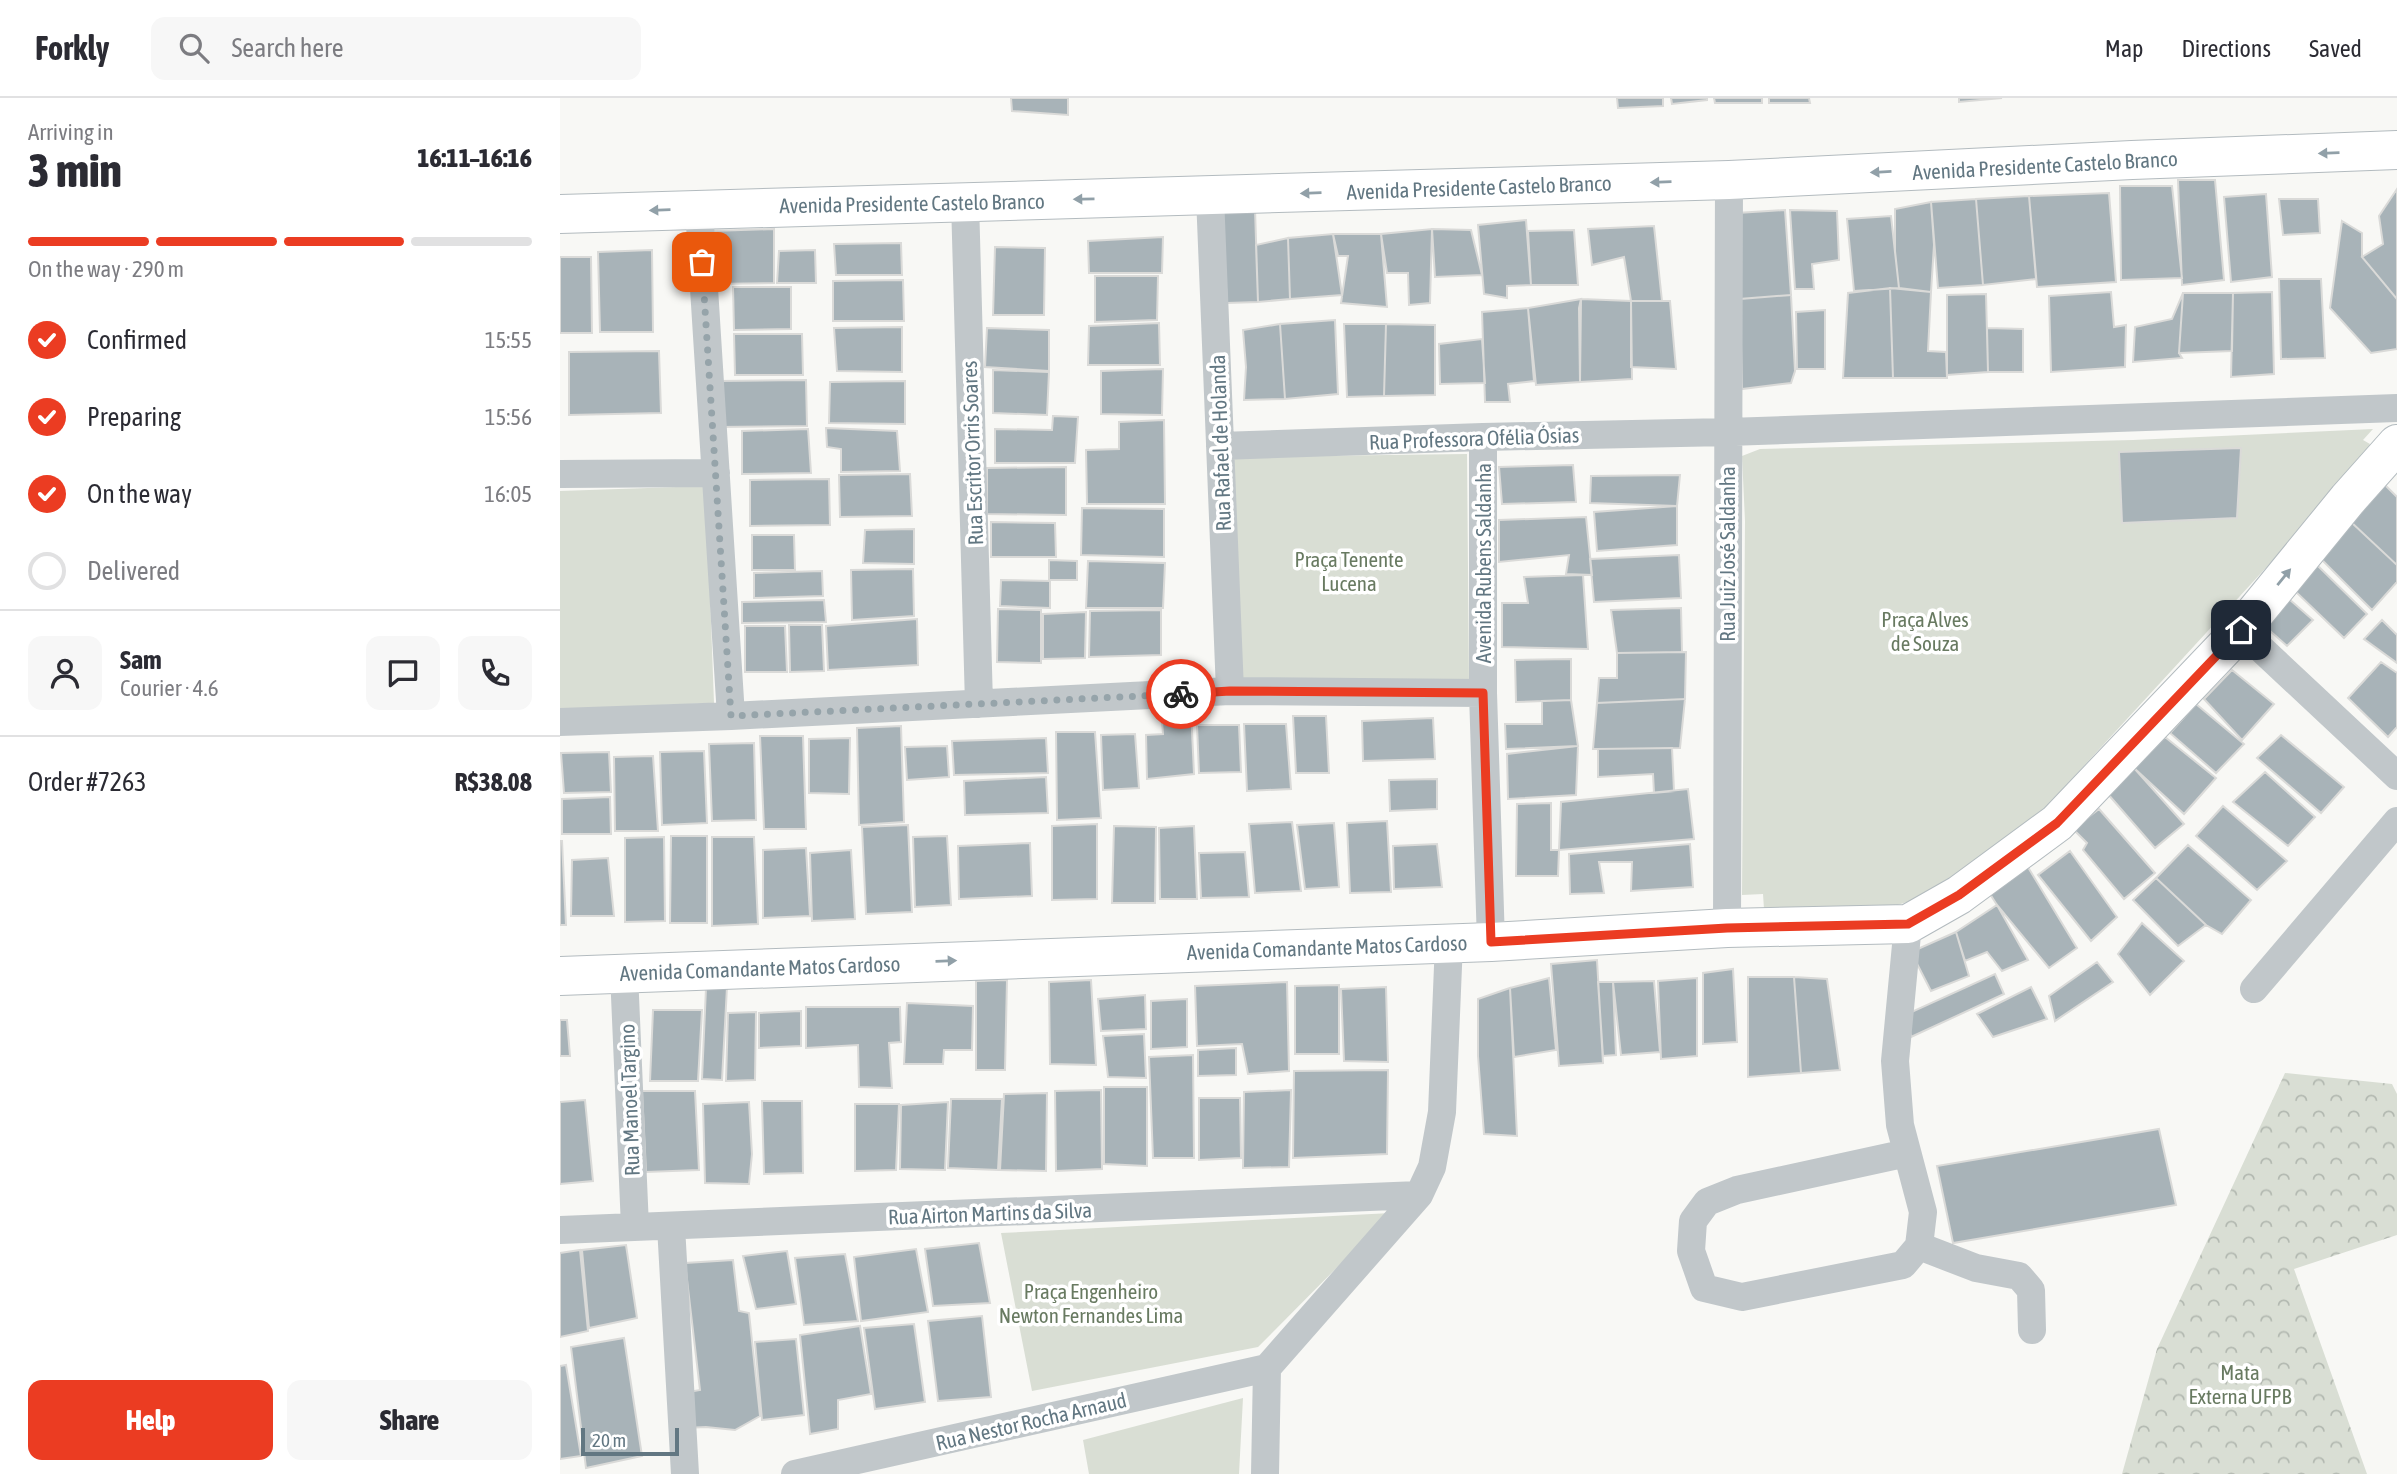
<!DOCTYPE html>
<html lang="en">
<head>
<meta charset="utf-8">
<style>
	body { margin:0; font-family:"Asap Condensed",sans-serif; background:#f7f7f7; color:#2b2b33; height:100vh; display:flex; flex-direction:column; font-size:26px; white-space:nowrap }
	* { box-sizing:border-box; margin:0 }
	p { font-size:23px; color:#7c7c81 }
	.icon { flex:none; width:38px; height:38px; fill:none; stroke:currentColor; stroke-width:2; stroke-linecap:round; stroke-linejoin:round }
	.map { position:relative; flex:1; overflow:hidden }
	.side { display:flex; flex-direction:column; background:#fff; width:560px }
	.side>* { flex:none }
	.scale { position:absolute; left:21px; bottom:18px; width:98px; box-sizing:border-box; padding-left:7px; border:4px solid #627782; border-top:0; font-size:19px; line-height:24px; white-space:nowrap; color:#627782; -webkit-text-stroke:5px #fff; paint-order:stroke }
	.pin { position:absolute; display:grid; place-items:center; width:60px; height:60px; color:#fff; margin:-30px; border-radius:14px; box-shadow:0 4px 10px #0006 }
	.courier { position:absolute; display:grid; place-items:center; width:70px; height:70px; margin:-35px; border:5px solid #eb3c22; border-radius:50%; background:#fff; color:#222; box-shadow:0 2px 9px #0007 }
	.overview em { font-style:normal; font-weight:800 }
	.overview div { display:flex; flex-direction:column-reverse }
	.overview { display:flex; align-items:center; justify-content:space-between; height:119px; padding:0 28px }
	h1 { font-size:46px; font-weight:800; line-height:52px }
	.bar { display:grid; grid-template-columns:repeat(4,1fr); gap:10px 7px; align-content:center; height:84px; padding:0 28px }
	.bar i { height:9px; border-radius:5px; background:#e1e1e2 }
	.bar .selected { background:#eb3c22 }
	.bar p { grid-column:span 4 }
	.line { display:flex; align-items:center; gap:18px; padding:0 28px; border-top:2px solid #e1e1e2 }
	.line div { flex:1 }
	.round { display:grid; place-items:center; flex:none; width:74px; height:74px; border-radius:14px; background:#f7f7f7 }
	ol { padding:0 28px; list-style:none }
	li { display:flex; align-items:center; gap:21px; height:77px }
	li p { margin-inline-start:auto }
	li .icon { padding:7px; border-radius:50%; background:#eb3c22; color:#fff; stroke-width:4 }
	li:last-child { color:#7c7c81 }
	li i { width:38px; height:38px; border:4px solid #e1e1e2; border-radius:50% }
	.cta { display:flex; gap:14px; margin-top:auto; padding:14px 28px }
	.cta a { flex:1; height:80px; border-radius:14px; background:#eb3c22; color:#fff; font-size:28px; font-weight:800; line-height:80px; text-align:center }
	.cta a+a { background:#f7f7f7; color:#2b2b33 }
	header { display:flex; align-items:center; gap:42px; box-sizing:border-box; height:98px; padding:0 35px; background:#fff; border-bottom:2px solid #e1e1e2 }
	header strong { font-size:33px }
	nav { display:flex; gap:38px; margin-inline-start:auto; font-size:24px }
	.search { width:490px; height:63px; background:#f7f7f7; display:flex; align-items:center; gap:18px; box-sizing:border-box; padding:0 24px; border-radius:14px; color:#7c7c81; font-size:26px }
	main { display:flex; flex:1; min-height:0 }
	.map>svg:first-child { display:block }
	.green { fill:#d9ded4 }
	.forest { fill:url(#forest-crowns) }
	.building { fill:#a8b3b8; stroke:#dadad8; stroke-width:2 }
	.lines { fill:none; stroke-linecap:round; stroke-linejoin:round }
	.secondary-casing { stroke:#b3bbbf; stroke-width:40 }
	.street { stroke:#c1c7ca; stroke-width:28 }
	.secondary { stroke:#fff; stroke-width:38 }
	.oneway { fill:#91a0a8 }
	.done { stroke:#96a4aa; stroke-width:7; stroke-dasharray:0 12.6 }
	.route { stroke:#eb3c22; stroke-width:9 }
	.labels { text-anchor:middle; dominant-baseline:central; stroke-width:7; stroke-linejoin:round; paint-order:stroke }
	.street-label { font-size:21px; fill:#627782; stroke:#fff }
	.park-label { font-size:21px; fill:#687a61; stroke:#fff }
</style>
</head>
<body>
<header>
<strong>Forkly</strong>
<div class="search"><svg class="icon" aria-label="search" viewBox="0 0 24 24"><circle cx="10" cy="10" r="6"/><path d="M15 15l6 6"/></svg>Search here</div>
<nav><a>Map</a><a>Directions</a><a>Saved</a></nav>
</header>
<main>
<section class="side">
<div class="overview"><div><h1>3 min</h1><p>Arriving in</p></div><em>16:11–16:16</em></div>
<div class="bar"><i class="selected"></i><i class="selected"></i><i class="selected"></i><i></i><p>On the way · 290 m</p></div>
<ol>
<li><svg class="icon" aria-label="check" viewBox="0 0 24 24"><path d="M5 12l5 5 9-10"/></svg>Confirmed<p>15:55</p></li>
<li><svg class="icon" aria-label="check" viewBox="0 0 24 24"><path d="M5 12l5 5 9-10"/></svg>Preparing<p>15:56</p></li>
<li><svg class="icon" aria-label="check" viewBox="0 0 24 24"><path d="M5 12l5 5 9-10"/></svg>On the way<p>16:05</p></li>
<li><i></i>Delivered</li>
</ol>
<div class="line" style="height:126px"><a class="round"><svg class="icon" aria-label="person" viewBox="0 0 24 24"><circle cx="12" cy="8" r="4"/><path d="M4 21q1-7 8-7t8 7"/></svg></a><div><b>Sam</b><p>Courier · 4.6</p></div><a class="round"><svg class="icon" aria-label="chat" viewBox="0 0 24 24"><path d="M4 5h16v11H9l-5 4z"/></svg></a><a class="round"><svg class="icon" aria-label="phone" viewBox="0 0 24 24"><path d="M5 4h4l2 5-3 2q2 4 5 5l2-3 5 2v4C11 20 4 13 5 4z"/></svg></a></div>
<div class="line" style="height:91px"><div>Order #7263</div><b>R$38.08</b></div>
<div class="cta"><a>Help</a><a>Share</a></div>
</section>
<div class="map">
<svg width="1837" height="1376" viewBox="0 0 1837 1376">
	<defs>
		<pattern id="forest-crowns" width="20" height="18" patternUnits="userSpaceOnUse" patternTransform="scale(1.75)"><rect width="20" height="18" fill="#d9ded4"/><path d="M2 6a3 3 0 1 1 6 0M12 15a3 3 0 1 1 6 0" fill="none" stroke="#b3b9b1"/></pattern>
	</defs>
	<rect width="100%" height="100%" fill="#f8f8f5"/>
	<path class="green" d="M1813,331l-10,11 7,4 -16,28 -329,358 -87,62 -81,26 -92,6 -2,-30 -21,1 3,-374 -3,-65 18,-7 373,-9z
		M907,356l2,228 -239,9 -3,-234z
		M146,388l8,217 -154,6v-218z
		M831,1115l-133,134 -226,44 -31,-158z
		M683,1300l-4,76h-150l-6,-34z"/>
	<path class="forest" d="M1725,975l107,11 5,10v141l-103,34 73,205h-245l35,-125z"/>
	<path class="building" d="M451,0h57v17l-56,-4z
		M1057,0h46v8l-45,2z
		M1111,0h36v2l-35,4z
		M1154,0h48v5h-47z
		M1209,0h40l1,5h-41z
		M1399,0h43l-43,4z
		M1618,82h37l9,100 -42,5z
		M1560,88h52l10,92 -61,2z
		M1837,91v110l-35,-42 21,-13 -4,-28z
		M1549,95l7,89 -79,5 -8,-91z
		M1706,96l6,83 -41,5 -7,-85z
		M1469,98l7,83 -53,6 -7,-86z
		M1416,101l7,86 -45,3 -7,-86z
		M1719,101h39l2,34 -37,2z
		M1371,104l3,43 -3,47 -32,-4 -4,-37v-42z
		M661,110l34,1 3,93 -31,1z
		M1225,112l6,85 -51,4 -3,-86z
		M1230,112l47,1 2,49 -27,4 2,25h-19z
		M1331,118l8,72 -45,3 -7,-72z
		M966,122l5,65 -24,1v12l-23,-4 -6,-69z
		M1782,123l20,12v24l35,42v50l-26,4 -41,-45z
		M1094,128l8,75h-31l-7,-44 -32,8 -4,-36z
		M214,131v54l-64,1 1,-53z
		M872,131l39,1 11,45 -47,2z
		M872,131l-2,74 -21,2 -1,-32h-21l-6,-39z
		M1014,132l4,55h-47l-3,-54z
		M773,136h48l6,73 -46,-4 7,-47h-10z
		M773,136l9,61 -52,4 -2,-61z
		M603,139l-1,36h-73l-1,-32z
		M728,140l2,61 -32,3 -2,-57z
		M341,145l1,32h-66l-2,-31z
		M435,149l50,1 -1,67h-51z
		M92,152l1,82h-53l-2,-80z
		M255,152l1,33h-39l2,-32z
		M0,159h31l1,76h-32z
		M535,178h63l-1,44 -62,2z
		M1719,181h42l4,79 -44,1z
		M343,182l1,41h-71v-40z
		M173,189h58v42l-57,1z
		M1330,190l3,90h-50l5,-85z
		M1330,190l41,4 -3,59 18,1 1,26h-54z
		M1551,194l3,35 12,-2 -1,42 -74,5 -2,-76z
		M1712,194l2,82 -43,3 2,-84z
		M1623,195l-4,60 3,5 -49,4 2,-35 37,-8z
		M1623,195h50l-1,58 -53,2z
		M1426,196l2,78 -41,3v-80z
		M1231,197l4,76 -4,12 -49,6 -2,-90z
		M1021,201l-2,9 1,74 -44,3 -8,-77z
		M1021,201l50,2 1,78 -52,3z
		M1071,203h39l6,68 -45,-2z
		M968,210l6,73 -26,3 2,18h-25l-3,-90z
		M1265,212v59h-28l-1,-57z
		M775,222l3,74 -53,5 -5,-75z
		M599,225l1,42h-72l1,-39z
		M720,226l5,75 -41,1 2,-33 -3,-37z
		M784,226h42l-2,72 -37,1z
		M826,226l49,1v70l-51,1z
		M342,229v45l-65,-1 -3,-43z
		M427,230l62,2v41l-64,-4z
		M1427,230l36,1v43h-35z
		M174,236h68l1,41h-68z
		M922,241l3,44 -45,1 -1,-40z
		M99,253l2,62 -92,2v-63z
		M603,271l-1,46 -61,-1v-43z
		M433,272l56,2 -2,43 -54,-2z
		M246,282l1,46 -88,1v-46z
		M345,283v43l-76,-1 1,-41z
		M493,318l25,1 -3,46h-80v-34l57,1z
		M604,322l1,84h-78l-1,-54 33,-1v-27z
		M266,330l71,3 3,40 -59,1v-23l-14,-2z
		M248,331l3,44 -69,1v-43z
		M1681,350l-4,70 -115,5 -3,-71z
		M1013,367l3,37 -74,2 -3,-37z
		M506,369v48l-79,-1v-46z
		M350,376l2,42 -72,1 -1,-42z
		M1120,377l-3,31 -87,-3 1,-27z
		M269,381l1,46 -80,1v-46z
		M1825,387l12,12v68l-46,-43z
		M1117,408v39l-80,6 -3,-39z
		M522,410l82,1v48l-83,-2z
		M1026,419l6,58 -26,-1 3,-19 -70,7v-42z
		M431,424l64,1 1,34h-65z
		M1791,424l46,43v17l-25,28 -53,-53z
		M354,431v35l-51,-1 2,-33z
		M192,437h42l1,35h-43z
		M1119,457l2,43 -87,4 -4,-43z
		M489,462l28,1v19h-28z
		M528,463l77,2 -2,45h-77z
		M1757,467l50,49 -23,24 -48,-46z
		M353,471l1,47 -62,4 -1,-50z
		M262,473l1,25 -69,2v-25z
		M1023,477l5,74 -86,-2v-44h26l-4,-26z
		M441,482l49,1v27l-50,-2z
		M1729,501l24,21 -26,26 -26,-23z
		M264,502l2,22 -84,1v-21z
		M1121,510l1,44 -65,1 -6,-43z
		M438,511l43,1v53l-44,-1z
		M601,512v45l-72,2 1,-46z
		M526,514l-1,46 -42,1v-45z
		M357,521l1,46 -90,5 -2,-44z
		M1822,522l15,15v28l-33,-24z
		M229,527h33l2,46 -34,1z
		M185,528h40l2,46h-42z
		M1126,554l-1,47 -88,4 2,-25h18v-25z
		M1011,561v41l-55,2 -1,-42z
		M1821,564l16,11v54l-9,10 -40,-39z
		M1672,572l42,34 -32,36 -38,-41z
		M1125,601l-5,49 -87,1 4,-46z
		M1011,602l7,46 -72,3 -1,-25h37v-23z
		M1636,606l48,40 -28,29 -46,-40z
		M601,611h30l3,65 -47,5 -1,-44 17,-1z
		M733,618h33l3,57h-33z
		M873,620l2,41 -72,2 -1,-40z
		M684,626h42l5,65 -44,2z
		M637,627h42l2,47 -42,1z
		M341,628l3,96 -45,3 -2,-97z
		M496,634h39l6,86 -44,2z
		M575,636l4,54 -36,2 -2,-55z
		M1721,637l63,52 -23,26 -64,-55z
		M200,638h43l3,93h-42z
		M1605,639l51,41 -32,36 -50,-46z
		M290,640l-1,56 -40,-1v-54z
		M486,640l2,35 -94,2 -2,-34z
		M194,645l2,77 -44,1 -3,-77z
		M387,648l2,31 -42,3 -2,-33z
		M1018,648l-2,49 -68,4 -1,-45z
		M1112,650l2,43 -20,2 -1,-19 -55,3v-28z
		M144,653l3,72 -45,2 -2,-73z
		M49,654l2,40 -47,1 -3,-40z
		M93,658l5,75h-43l-1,-74z
		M1574,670l50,56 -29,24 -48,-55z
		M1705,674l50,45 -27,29 -55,-44z
		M486,679l2,36 -83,2 -1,-34z
		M877,681v30l-47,2 -1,-31z
		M1128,691l6,50 -135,11 2,-48z
		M50,699l1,37h-49v-35z
		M991,705v47h8l-1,26h-42l1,-72z
		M1663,708l64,55 -30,29 -61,-54z
		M1539,711l56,64 -31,26 -41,-49 4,-7 -14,-14z
		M827,723l4,71 -41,1 -3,-70z
		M732,724l9,69 -46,2 -6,-69z
		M774,725l5,64 -34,2 -8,-64z
		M537,726v75l-45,1v-74z
		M348,727l4,87 -46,2 -4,-87z
		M554,728l42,1 -1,76h-43z
		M634,728l3,73h-37l-1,-71z
		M111,738h36v87h-37z
		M387,738l4,69 -36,2 -2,-70z
		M104,739l1,84 -40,1v-84z
		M152,739h42l4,87 -46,2z
		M0,743h2l4,84h-6z
		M470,745l2,53 -73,3 -1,-53z
		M877,746l5,43 -48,2 -1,-43z
		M1130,746l3,43 -62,4 1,-29h-33l5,31 -34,1 -1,-40z
		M1628,747l63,55 -29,34 -16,-9 -50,-47z
		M246,750l4,68 -47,2v-68z
		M291,752l4,69 -43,2 -2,-68z
		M1510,753l47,66 -26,24 -53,-66z
		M685,754l4,45 -48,1 -2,-45z
		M48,760l6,58h-43l1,-56z
		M1463,761l54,89 -28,20 -52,-63 -14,-22z
		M1596,780l50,47 -28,21 -45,-46z
		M1437,807l31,55 -26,11 -15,-19 -22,9 -9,-29z
		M1582,825l42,38 -34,34 -32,-41z
		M1396,834l13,44 -38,15 -20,-39z
		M1037,862l6,103 -44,3 -8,-102z
		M1537,864l16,20 -58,39 -6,-25z
		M1173,871l4,73 -34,2v-71z
		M1435,876l9,20 -93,43 -4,-23z
		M1188,879h46l7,96 -53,4z
		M1234,879l33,2 13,91 -39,3z
		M989,880l7,72 -42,7 -4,-69z
		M1137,880v78l-36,3 -3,-78z
		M447,882l-2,90h-29v-89z
		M531,882l5,85 -46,-1 -1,-82z
		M1094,883l6,71 -39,3 -8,-73z
		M727,884l2,89 -41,3 -6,-30 -45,2 -2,-60z
		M1038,884h15l3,73 -13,1z
		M779,887v69h-44v-68z
		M167,889l-5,93 -20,-1 4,-91z
		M826,889l2,75 -44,-1 -3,-72z
		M1471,889l16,32 -54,18 -16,-23z
		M950,890l7,148 -33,-2 -6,-78v-57z
		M585,897l1,34 -45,2 -3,-32z
		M627,901v48l-36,2v-48z
		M347,905l66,3 -1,44h-28l-1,14h-39z
		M246,909h94l1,35 -12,1 3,45 -33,-1 -1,-42 -52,3z
		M93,912h49l-4,71h-48z
		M241,913v35l-42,2v-35z
		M196,914l-1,68 -29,1 2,-68z
		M0,922h7l3,36h-10z
		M584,936l2,44 -38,-1 -5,-41z
		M676,950v27l-38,1v-26z
		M633,957l1,103h-41l-4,-101z
		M828,972l-1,84 -94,4 1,-87z
		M544,989h43v79l-43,-2z
		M541,992l1,79 -46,2 -1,-80z
		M731,992l-2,77 -46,1 1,-76z
		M82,993h53l4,79 -53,2z
		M487,995l-1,78 -46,-1 4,-76z
		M639,1000h41l1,60 -42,2z
		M391,1001h51l-4,71 -50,-2z
		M25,1002l8,81 -33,3v-82z
		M202,1003h40l1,72 -39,1z
		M189,1004l3,52 -3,30 -44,-1 -2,-79z
		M388,1004l-3,68 -45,-1 1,-64z
		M295,1006h44l-3,66 -41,1z
		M1599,1031l17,76 -223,38 -16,-77z
		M419,1145l11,60 -57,3 -8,-57z
		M66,1147l11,73 -48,10 -7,-78z
		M356,1151l12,63 -67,9 -7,-64z
		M20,1152l8,81 -28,6v-84z
		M227,1153l9,53 -40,5 -13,-53z
		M285,1156l13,67 -54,4 -9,-67z
		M173,1162l6,51 10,2 11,103 -25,14 -29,-3 -21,1 -2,-35 17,-3 -15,-127z
		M422,1218l9,81 -53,4 -10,-80z
		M354,1226l11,78 -50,7 -11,-81z
		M300,1228l11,68 -33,6v29l-28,5 -10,-99z
		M64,1240l18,118 -56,12 -15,-121z
		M236,1241l8,76 -42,5 -7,-78z
		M6,1267l15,91 -21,3v-93z"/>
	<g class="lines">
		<defs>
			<path id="secondary" d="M0,116l1169,-34 403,-20 265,-10
				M0,878l931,-34 236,-14 181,-4 51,-29 98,-72 184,-193 107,-131 49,-55"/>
		</defs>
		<use href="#secondary" class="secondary-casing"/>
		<path class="street" d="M650,98l20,495
			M405,103l14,503
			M139,111l32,507
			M923,339v256l8,249
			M660,348l263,-9 245,-5 669,-24
			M0,376l156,-1
			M1681,532l156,146
			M0,624l171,-6 499,-25 253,2
			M1167,830l2,-748
			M64,875l11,254
			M1694,891l143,-168
			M1347,1055l-170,37 -30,12 -14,19 -2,30 13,37 38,9 161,-32 16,-19 4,-34 -23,-87 -5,-64 13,-137
			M111,1128l14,248
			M0,1132l859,-35
			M1359,1148l57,22 43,8 12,14 1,40
			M235,1376l472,-106
			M705,1376l2,-106 152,-173 13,-28 10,-55 7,-170"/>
		<use href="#secondary" class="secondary"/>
	</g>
	<defs><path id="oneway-solid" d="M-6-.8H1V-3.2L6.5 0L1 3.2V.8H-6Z" transform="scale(1.75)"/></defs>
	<g class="oneway">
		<use href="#oneway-solid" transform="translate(1769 55) rotate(178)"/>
		<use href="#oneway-solid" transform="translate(1321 74) rotate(177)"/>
		<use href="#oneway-solid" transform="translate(1101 84) rotate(178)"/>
		<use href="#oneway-solid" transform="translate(751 95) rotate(178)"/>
		<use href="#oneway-solid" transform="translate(524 101) rotate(179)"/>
		<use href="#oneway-solid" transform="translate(100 112) rotate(178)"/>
		<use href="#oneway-solid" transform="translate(1724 479) rotate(-51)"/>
		<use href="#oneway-solid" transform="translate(386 863) rotate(-2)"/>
	</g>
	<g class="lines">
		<path class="done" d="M142,164l29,454 450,-22"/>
		<path class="route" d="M621,596l49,-3 253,2 8,249 236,-14 181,-4 51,-29 98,-72 184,-193"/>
	</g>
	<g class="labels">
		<g class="street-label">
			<text transform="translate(1485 67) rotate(-3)">Avenida Presidente Castelo Branco</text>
			<text transform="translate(919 89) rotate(-2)">Avenida Presidente Castelo Branco</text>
			<text transform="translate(352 105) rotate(-1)">Avenida Presidente Castelo Branco</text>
			<text transform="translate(914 340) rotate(-2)">Rua Professora Ofélia Ósias</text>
			<text transform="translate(660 345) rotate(-92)">Rua Rafael de Holanda</text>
			<text transform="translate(412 355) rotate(-92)">Rua Escritor Orris Soares</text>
			<text transform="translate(1167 456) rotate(-90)">Rua Juiz José Saldanha</text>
			<text transform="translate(923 465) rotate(-90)">Avenida Rubens Saldanha</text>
			<text transform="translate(767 849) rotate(-2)">Avenida Comandante Matos Cardoso</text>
			<text transform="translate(200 870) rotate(-2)">Avenida Comandante Matos Cardoso</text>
			<text transform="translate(69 1002) rotate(-92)">Rua Manoel Targino</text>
			<text transform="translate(430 1115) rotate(-2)">Rua Airton Martins da Silva</text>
			<text transform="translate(471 1323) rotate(-13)">Rua Nestor Rocha Arnaud</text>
		</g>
		<g class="park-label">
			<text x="789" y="461">Praça Tenente<tspan x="789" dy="24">Lucena</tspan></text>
			<text x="1365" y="521">Praça Alves<tspan x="1365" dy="24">de Souza</tspan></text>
			<text x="531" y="1193">Praça Engenheiro<tspan x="531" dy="24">Newton Fernandes Lima</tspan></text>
			<text x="1680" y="1274">Mata<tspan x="1680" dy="24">Externa UFPB</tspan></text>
		</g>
	</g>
</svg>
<div class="scale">20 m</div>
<div class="pin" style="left:142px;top:164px;background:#ea580c"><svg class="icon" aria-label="bag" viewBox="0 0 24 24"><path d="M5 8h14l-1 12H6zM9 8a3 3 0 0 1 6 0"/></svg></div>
<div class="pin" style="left:1681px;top:532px;background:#1f2937"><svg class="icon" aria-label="home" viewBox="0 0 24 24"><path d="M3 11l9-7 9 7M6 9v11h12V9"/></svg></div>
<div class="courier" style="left:621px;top:596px"><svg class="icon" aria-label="bike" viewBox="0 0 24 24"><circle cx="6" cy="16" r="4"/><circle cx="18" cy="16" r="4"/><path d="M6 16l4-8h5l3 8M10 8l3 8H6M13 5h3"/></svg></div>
</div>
</main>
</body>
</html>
